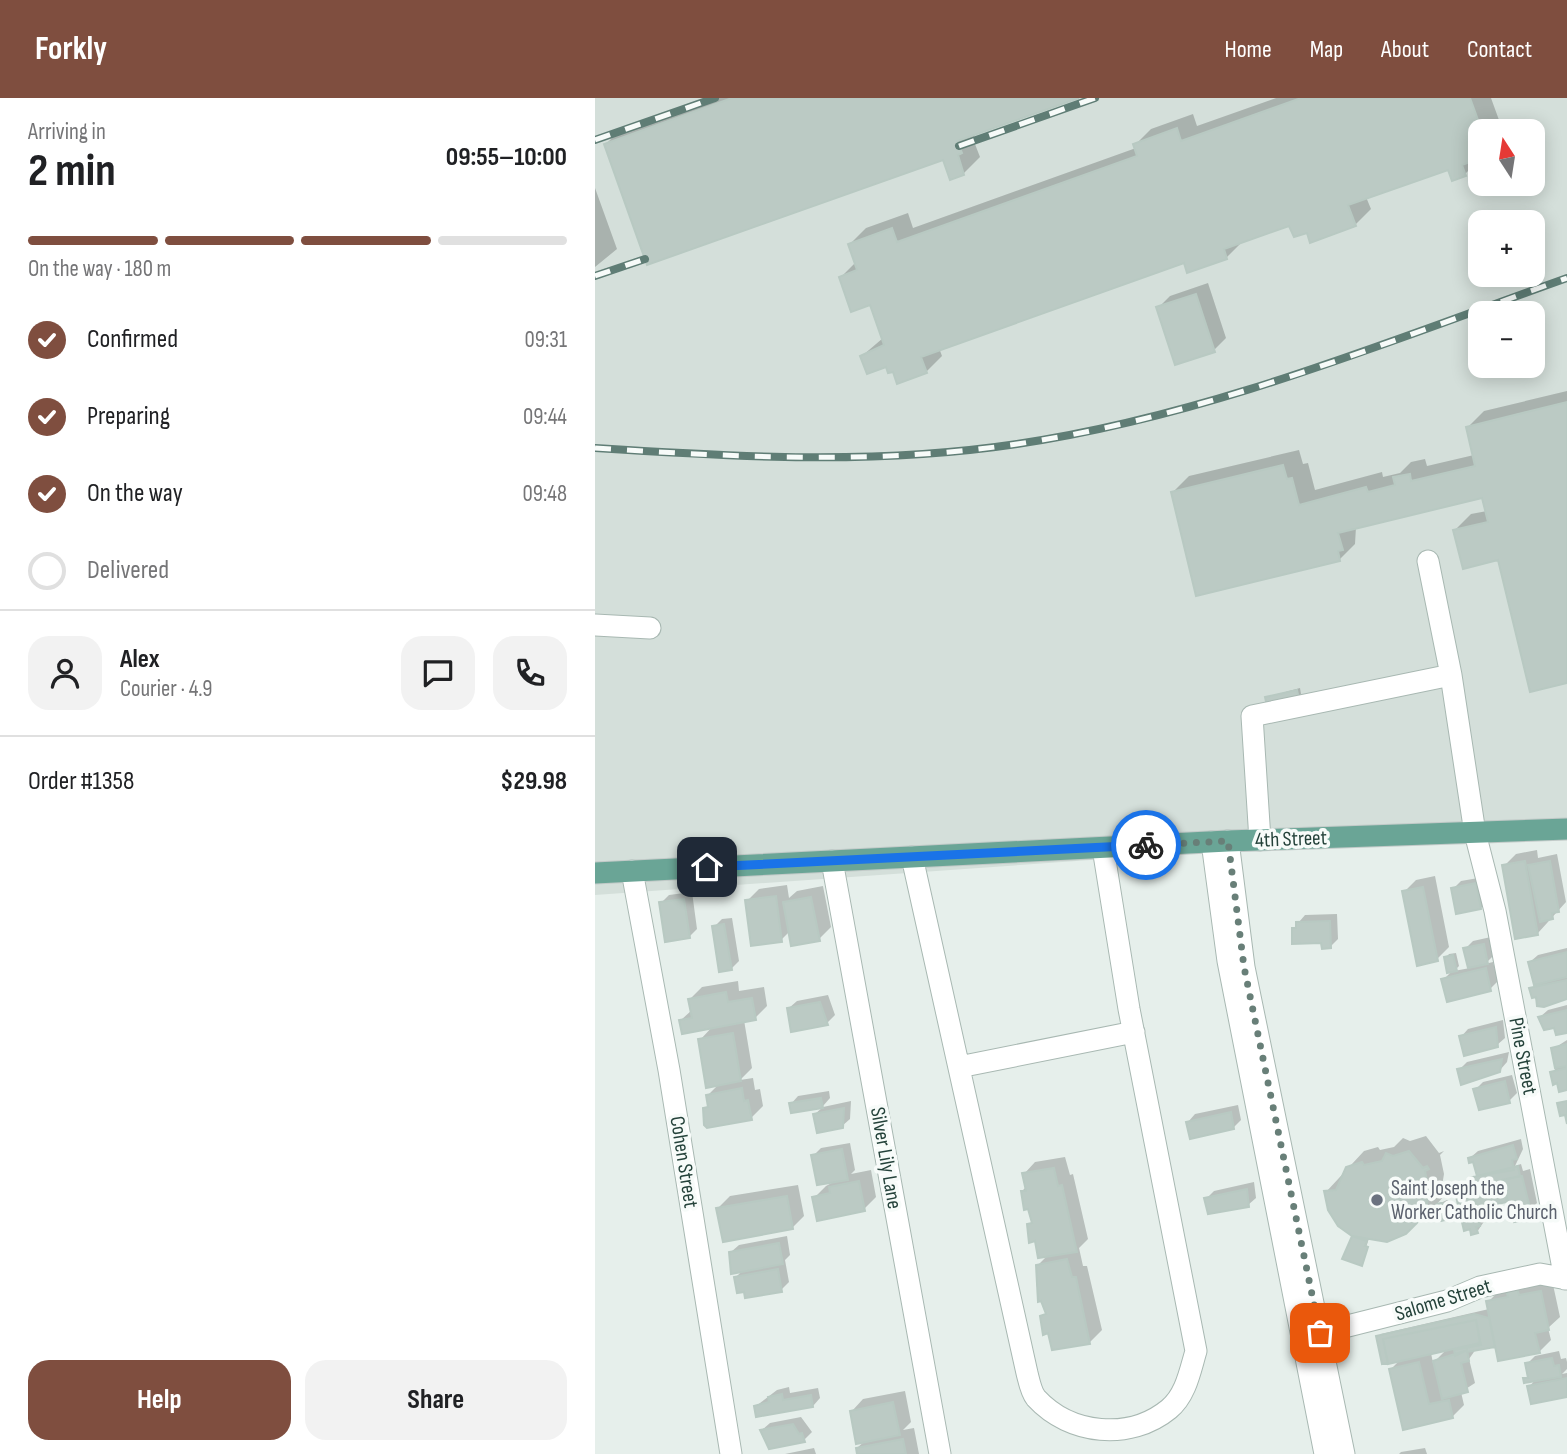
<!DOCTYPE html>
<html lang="en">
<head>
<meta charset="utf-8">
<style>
	body { margin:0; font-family:"Sofia Sans Condensed",sans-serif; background:#f2f2f2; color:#202124; height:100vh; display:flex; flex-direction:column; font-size:26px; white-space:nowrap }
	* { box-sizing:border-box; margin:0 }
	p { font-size:23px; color:#757577 }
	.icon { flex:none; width:38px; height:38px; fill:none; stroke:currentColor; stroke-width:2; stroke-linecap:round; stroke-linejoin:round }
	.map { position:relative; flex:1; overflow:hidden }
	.sheet { display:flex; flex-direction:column; background:#fff; width:595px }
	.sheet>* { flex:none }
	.needle { width:46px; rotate:348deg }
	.fabs { position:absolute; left:873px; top:21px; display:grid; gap:14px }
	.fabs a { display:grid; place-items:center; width:77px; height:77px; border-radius:14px; background:#fff; box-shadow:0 4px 18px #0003; font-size:35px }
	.pin { position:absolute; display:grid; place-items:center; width:60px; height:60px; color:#fff; margin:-30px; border-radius:14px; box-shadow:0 4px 10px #0006 }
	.courier { position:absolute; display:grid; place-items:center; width:70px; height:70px; margin:-35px; border:5px solid #1a73e8; border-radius:50%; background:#fff; color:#222; box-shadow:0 2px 9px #0007 }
	.summary em { font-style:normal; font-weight:700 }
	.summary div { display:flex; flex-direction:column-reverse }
	.summary { display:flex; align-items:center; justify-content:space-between; height:119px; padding:0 28px }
	h1 { font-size:46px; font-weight:700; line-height:52px }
	.bar { display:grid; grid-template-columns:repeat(4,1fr); gap:10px 7px; align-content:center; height:84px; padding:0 28px }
	.bar i { height:9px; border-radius:5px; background:#e0e0e0 }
	.bar .selected { background:#7f4e3f }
	.bar p { grid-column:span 4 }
	.line { display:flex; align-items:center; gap:18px; padding:0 28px; border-top:2px solid #e0e0e0 }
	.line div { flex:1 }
	.round { display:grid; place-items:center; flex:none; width:74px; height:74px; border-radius:21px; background:#f2f2f2 }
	ol { padding:0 28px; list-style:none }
	li { display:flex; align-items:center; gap:21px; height:77px }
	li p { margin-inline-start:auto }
	li .icon { padding:7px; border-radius:50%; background:#7f4e3f; color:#fff; stroke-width:4 }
	li:last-child { color:#757577 }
	li i { width:38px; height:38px; border:4px solid #e0e0e0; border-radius:50% }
	.button { display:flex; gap:14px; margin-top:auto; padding:14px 28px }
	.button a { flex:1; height:80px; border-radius:21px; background:#7f4e3f; color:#fff; font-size:28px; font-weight:700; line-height:80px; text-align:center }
	.button a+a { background:#f2f2f2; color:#202124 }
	header { display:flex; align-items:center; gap:42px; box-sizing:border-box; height:98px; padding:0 35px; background:#7f4e3f; color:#fff }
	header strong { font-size:33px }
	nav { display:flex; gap:38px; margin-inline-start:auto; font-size:24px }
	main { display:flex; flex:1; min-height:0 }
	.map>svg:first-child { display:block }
	.built { fill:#d4dfda; fill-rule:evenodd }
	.shadow { fill:#0003; fill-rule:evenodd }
	.building { fill:#bbcac4; stroke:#b8c9c2; stroke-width:2 }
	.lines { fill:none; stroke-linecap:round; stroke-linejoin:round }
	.minor-casing { stroke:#a8b8b2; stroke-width:23 }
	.major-casing { stroke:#c2cac8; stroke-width:23 }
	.minor { stroke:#fff; stroke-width:21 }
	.major { stroke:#6aa596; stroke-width:21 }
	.rail-casing { stroke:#5f7d75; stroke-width:8 }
	.rail { stroke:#f7fbf9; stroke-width:5; stroke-dasharray:16; stroke-linecap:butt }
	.done { stroke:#687f78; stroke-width:7; stroke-dasharray:0 12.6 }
	.route { stroke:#1a73e8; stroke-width:9 }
	.worship-dot { fill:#6b7280; stroke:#f7fbf9; stroke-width:2.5 }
	.labels { text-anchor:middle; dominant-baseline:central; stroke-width:7; stroke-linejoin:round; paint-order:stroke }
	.street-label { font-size:21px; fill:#24423a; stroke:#f7fbf9 }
	.worship-label { font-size:21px; fill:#5b616d; stroke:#f7fbf9; text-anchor:start }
</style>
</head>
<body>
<header>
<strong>Forkly</strong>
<nav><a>Home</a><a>Map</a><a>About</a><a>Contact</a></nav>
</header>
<main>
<section class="sheet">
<div class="summary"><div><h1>2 min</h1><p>Arriving in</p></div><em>09:55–10:00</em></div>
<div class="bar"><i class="selected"></i><i class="selected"></i><i class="selected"></i><i></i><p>On the way · 180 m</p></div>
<ol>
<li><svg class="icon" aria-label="check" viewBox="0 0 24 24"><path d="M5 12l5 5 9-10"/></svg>Confirmed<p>09:31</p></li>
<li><svg class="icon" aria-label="check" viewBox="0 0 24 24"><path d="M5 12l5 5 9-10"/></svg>Preparing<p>09:44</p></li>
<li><svg class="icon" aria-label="check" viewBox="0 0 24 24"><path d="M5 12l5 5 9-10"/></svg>On the way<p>09:48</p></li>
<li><i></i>Delivered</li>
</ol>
<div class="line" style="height:126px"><a class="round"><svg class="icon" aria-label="person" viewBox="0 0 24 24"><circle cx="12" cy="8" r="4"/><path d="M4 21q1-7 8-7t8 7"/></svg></a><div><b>Alex</b><p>Courier · 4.9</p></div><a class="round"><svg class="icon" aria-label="chat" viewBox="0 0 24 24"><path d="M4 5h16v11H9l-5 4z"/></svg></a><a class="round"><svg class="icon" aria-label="phone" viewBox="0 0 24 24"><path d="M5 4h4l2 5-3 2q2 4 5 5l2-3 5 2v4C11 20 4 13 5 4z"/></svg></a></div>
<div class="line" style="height:91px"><div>Order #1358</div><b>$29.98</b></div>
<div class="button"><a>Help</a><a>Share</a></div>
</section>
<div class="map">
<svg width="972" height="1356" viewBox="0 0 972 1356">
	<rect width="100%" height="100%" fill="#e6efeb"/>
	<path class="built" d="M0,0h972v738l-320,13 -652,46zM886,33h52v53h-52zM886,124h52v53h-52zM886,215h52v53h-52z"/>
	<path class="shadow" d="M112,0h367l-98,35 -3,6 7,18 -16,16 -13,5 -7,-20 -338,-14 16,-16z
		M681,0h215l12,33h-22l-3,30 -13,13 -16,-7 -83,30 5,12 -16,16 -47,5 -18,-6 -48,18 -16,16 -41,3 -246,87 3,8 -16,16 -32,-2 -32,-14 21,-18 -12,-35 -30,-26 15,-15 -6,-18 16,-16 42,-15 5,15 223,-80 -1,-3 16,-16 42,-15 4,12z
		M0,90l22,61 -22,18z
		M613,185l18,55 -12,12 -56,-42 12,-12z
		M972,293v290l-67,-123 -45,-28 16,-16 16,-3 -3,-15 -128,31 -1,17 -16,16 -166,-68 16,-16 110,-26 4,14 5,-1 7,27 67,-18 1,5 17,-4 11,-11 14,-3 2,7 47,-11 -6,-28 16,-16z
		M705,590l1,6 -3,4 -31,-1z
		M942,752l1,8 19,-4 9,48 -28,31 -34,-67 12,-12z
		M840,778l14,71 -12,12 -33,-67 12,-12z
		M889,779l4,23 -7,8 -28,-19 8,-8z
		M192,787l2,13 8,-7 26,-5 8,41 -12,12 -29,-8 -9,9 -34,-39 12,-12z
		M97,794l5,37 -8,8 -28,-34 8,-8z
		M742,816l1,25 -8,8 -37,-18 12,-14z
		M137,820l7,43 -8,8 -17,-42 8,-8z
		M896,839l4,17 -10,10 8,-2 5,19 -8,8 -47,-9 10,-10 -7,-12 3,-4 7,-1 3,13 -5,5 16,-3 -5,-19 8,-8z
		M972,850v48l-29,8 -7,-15 4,-4 -5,-23 8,-7z
		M143,883l1,10 25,-4 3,19 -12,12 -11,2 8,48 -12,12 13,-2 2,12 5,-1 3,17 -12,12 -46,-9 5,-5 -2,-9 12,-12 -20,-43 13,-14 -32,-6 11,-10 -2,-11 12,-12z
		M233,897l7,20 -8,8 -34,7 -4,-22 8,-7z
		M972,907v26l-27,-14 8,-7z
		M908,922l2,18 -8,7 -36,-8 7,-8z
		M972,942v48l-15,-15 5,-6 -4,-18z
		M914,954l-2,10 -7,8h-41l8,-8z
		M917,977l5,18 -8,8 -34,-11 8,-8z
		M234,993l1,7 -7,8 -32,-2 7,-8z
		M256,1003l-1,18 -8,7 -27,-12 8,-7z
		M643,1007l3,15 -8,8 -45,-6 7,-8z
		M831,1038l13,17 5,-2 -4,4 4,19 -3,18 4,3 -9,10 11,-5 4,3v12l-11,6 -7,-13 -28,25 -36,5 -8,26 -17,-6 10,-22 -28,-44 38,-41 14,-4 2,3 14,-3 9,-9 7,3z
		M926,1041l2,10 -8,17 6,-2 2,7 7,-2 7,34 -18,17 -10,-22 -25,7 3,12 -10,15 -20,-40 8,-7 7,-2 -1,-4 7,-5 -4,-14 -4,-2 8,-7z
		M255,1045l5,27 -4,4 20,-4 5,27 -12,12 -50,-11 12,-12 13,-7 -26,-23 8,-8z
		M470,1059l5,18 3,-1 15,65 -9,9 4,18h4l15,64 -12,12 -37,6 -3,-18 -8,-13 5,-5 -4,-13 -3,1 -4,-17 4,-4 -3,-13 11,-11 -19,-30 4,-4 -11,-30 4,-4 -2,-13 11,-12z
		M659,1084l2,16 -8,7 -42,-6 8,-8z
		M203,1087l6,31 -12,12 -74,-20 12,-12z
		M192,1138l3,19 -5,5 4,22 -8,8 -45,-13 8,-8 -13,-17 8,-7z
		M957,1182l8,37 -12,11 3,12 -12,12 -43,-7 -20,4 -7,10 6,24 -14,9 3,13 -12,12 -47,11 -14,-59 9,-9 -22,-23 3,-3 108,-25 -1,-7 12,-12zM852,1251l-14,14 -2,-10z
		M964,1253l2,8 5,-1 1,4v7l-5,5 5,-1v22l-38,-8 7,-8h-11l4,-4 -2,-11 8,-8z
		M194,1289l1,6 28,-5 2,10 -7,8h-57l21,-16z
		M310,1293l6,31 -8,8 11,-2 5,26h-60l-2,-6 9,-8 -14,-29 11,-12z
		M206,1319l11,15 -8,8 -42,-10 8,-7z
		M219,1350l2,6h-31z
		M830,1350l2,6h-28l2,-2z"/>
	<path class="building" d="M137,0h347l-122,43 5,12 -4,2 6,20 -14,5 -7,-20 -296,105 -43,-121z
		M706,0h169l12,33 -1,40 -6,-11 -13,5 4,11 -14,5 -4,-11 -100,35 8,21 -46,17 -3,-10 -13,4 -5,-11 -65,23 3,10 -40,14 -3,-10 -263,94 6,16 -30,11 -4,-12 -5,1 -2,-6 -19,7 -7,-18 24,-11 -14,-40 -19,7 -12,-35 18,-7 -9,-26 44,-16 5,14 240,-86 -4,-12 44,-16 4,13z
		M601,196l19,58 -40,13 -19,-58z
		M972,304v281l-37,9 -32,-132 -35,9 -10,-39 35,-8 -6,-24 -144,35 5,17 -5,1 2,10 -144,35 -25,-104 112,-27 4,14 5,-1 7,27 67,-18 2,5 27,-7 -2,-8 17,-3 1,7 64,-15 -9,-39z
		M702,592l2,9 -32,7 -2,-9z
		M930,763l13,74 -23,4 -13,-74z
		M955,763l9,51 -7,1 1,6 -13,3 -12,-57z
		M881,785l5,26 -25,5 -5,-26z
		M828,789l15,74 -21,5 -15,-75z
		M181,798l6,46 -31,4 -6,-46z
		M216,799l9,44 -29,5 -8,-44z
		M89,801l6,39 -25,4 -6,-40z
		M735,823l1,27 -9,1 -1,-6 -29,1v-16h4v-6z
		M129,826l8,46 -13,2 -7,-46z
		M889,846l4,20 -20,4 -5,-20z
		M972,854v25l-33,8 -6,-23z
		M858,857l4,16 -10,2 -3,-16z
		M891,870l5,23 -44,11 -6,-23z
		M972,882v19l-23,8 -7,-1 -1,-9 -4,1 -3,-10z
		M131,894l2,10 24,-4 4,22 -74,14 -3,-14 13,-2 -4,-19z
		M225,904l8,23 -37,7 -4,-24z
		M972,912v23l-11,2 -2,-7 -10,2 -6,-13z
		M901,929l2,20 -34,9 -5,-20z
		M138,935l8,48 -35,7 -8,-49z
		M972,946v22l-12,2 -4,-20z
		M907,961l-2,13 -39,13 -4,-16z
		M972,970v22l-8,2 -2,-9 -4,2 -3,-13z
		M910,983l5,22 -31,7 -6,-21z
		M147,990l2,13 4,-1 4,20 -45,8 -3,-3 -1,-17 5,-1 -2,-12z
		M226,1000l2,10 -32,5 -2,-10z
		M972,1003v23l-2,-9 -5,1 -3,-13z
		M249,1010l-1,20 -26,5 -4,-19z
		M636,1014l3,17 -44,10 -4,-17z
		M918,1047l4,14 -5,1 2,10 -37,6 -4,-14 -4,1 -1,-5z
		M247,1051l6,31 -31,5 -6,-30z
		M814,1053l14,17 4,-2 2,3 -4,2 4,20 -3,18 4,2 -3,5 -6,-3 -4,10 -11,11 -19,8 -35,-6 -14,-10 -10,-16 -4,-19 12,-1 10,-23 16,-5 2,3 18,-4 4,-8 7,3z
		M923,1068l2,10 -18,4 5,22 -30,6 -8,-30z
		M459,1070l4,18 4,-1 15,67 -39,6 -3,-17 -6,2 -2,-19 5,-1 -4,-14 -4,1 -3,-19h5l-4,-18z
		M927,1078l9,36 -12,3 1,6 -6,1 -12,-42z
		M264,1083l6,30 -48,10 -5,-24 18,-4 -1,-6z
		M877,1090l8,38 -4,1 2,6 -7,2 -1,-6 -6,2 -9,-39z
		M652,1091l2,18 -41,7 -4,-16z
		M192,1098l6,33 -70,13 -7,-34z
		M837 1114a9 9 0 1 1 18 0a9 9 0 1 1-18 0Z
		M757,1138l15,5 -2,5 3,1 -6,19 -20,-7z
		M184,1145l4,21 -52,10 -2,-22z
		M472,1161l5,18h4l14,67 -38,6 -4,-17 -5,2 -3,-19 6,-2 -5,-13 -3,1 -2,-37z
		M183,1171l4,23 -37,6 -1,-6 -7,1 -3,-16z
		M922,1190l2,7 22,-4 8,39 -14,3 5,20 -42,8 -12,-60 22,-4 -2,-7z
		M879,1216l15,4 6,29 -28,5v-2l-12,6 -1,-6 27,-5 -5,-25 -93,19 5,24 -6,1 -6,-28z
		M881,1222l4,23 -92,21 -5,-25z
		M872,1252l2,11 -8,2 7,29 -26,7 -9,-38z
		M957,1260l2,8 5,-1 2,12 -37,6 -1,-5h5l-3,-15z
		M824,1264l10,42 20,-4 4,18 -50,12 -14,-61z
		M972,1280v19l-36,7 -4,-18z
		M187,1296l1,6 28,-5 2,12 -57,10 -2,-11 15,-4 -1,-5z
		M298,1304l7,33 -44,9 -6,-33z
		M198,1326l6,10 3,-1 3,9 -36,7 -9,-19z
		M308,1341l3,15h-49l-1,-6z"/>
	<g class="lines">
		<defs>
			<path id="minor" d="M833,463l23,114 24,158 20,78 70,368
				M0,527l55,3
				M665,742l-8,-124 199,-41
				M633,743l16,126 100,487
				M617,744l16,119 97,493
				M317,759l115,516c2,8 4,19 9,25 34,37 94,43 133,11 17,-14 21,-38 27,-58l-67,-342 -26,-161
				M237,763l108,593
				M37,773l37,199 62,384
				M364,969l175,-35
				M725,1235l127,-32 33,-14 60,-13 27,5"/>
			<path id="major" d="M0,775l633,-32 339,-12"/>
		</defs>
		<use href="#minor" class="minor-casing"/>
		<use href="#major" class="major-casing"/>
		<use href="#minor" class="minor"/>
		<use href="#major" class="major"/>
		<defs>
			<path id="rail" d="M0,42l120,-42
				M364,48l136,-48
				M0,178l50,-17
				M0,350c141,9 281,17 422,-4 190,-28 370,-102 550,-166"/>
		</defs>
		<use href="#rail" class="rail-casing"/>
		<use href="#rail" class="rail"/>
	</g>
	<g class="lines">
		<path class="done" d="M551,747l82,-4 16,126 76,366"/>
		<path class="route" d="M112,769l439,-22"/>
	</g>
	<circle class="worship-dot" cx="782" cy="1102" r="7"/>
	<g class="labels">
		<g class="street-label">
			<text transform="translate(696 741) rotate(-2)">4th Street</text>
			<text transform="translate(928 958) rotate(79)">Pine Street</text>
			<text transform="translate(291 1060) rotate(80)">Silver Lily Lane</text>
			<text transform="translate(89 1064) rotate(81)">Cohen Street</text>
			<text transform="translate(848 1202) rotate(-17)">Salome Street</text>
		</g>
		<g class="worship-label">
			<text x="796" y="1090">Saint Joseph the<tspan x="796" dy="24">Worker Catholic Church</tspan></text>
		</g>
	</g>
</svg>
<div class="fabs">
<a><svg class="needle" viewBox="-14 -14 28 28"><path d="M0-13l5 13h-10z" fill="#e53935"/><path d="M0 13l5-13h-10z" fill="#757577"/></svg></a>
<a>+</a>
<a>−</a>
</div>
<div class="pin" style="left:725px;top:1235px;background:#ea580c"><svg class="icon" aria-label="bag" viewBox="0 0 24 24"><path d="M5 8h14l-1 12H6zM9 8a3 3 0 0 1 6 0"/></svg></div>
<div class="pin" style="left:112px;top:769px;background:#1f2937"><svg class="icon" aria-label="home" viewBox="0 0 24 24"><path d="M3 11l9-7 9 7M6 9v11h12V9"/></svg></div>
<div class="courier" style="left:551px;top:747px"><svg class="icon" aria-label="bike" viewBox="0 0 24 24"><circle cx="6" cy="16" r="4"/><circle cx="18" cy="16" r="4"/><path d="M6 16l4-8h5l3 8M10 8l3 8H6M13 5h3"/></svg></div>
</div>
</main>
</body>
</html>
